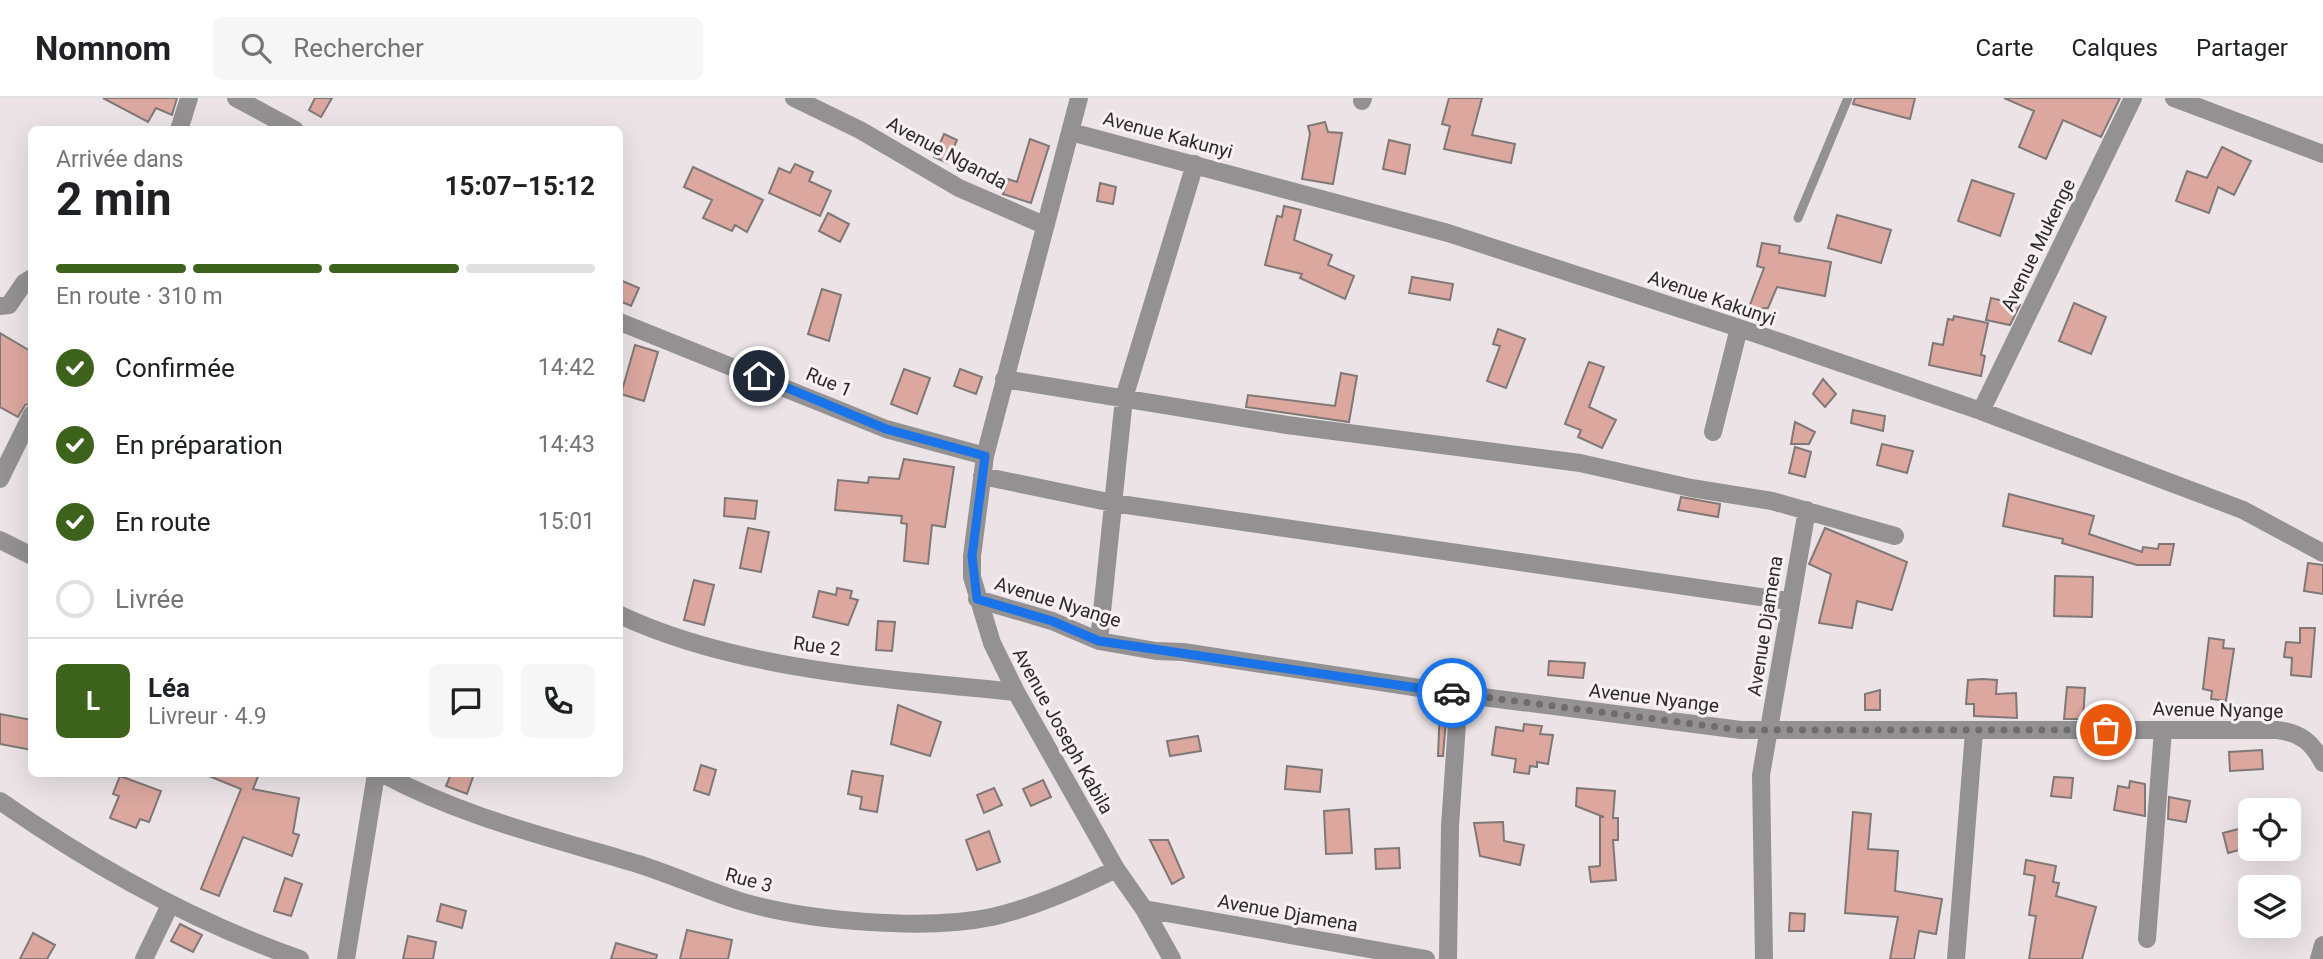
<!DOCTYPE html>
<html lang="fr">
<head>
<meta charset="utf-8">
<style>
	body { margin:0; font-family:Roboto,sans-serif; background:#f6f6f6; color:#202124; height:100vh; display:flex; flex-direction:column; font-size:26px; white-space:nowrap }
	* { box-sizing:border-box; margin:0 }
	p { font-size:23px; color:#757577 }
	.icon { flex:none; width:38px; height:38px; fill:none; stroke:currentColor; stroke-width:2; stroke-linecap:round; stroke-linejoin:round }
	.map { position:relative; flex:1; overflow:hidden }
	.side { position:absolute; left:28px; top:28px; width:595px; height:651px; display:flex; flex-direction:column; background:#fff; border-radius:10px; box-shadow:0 7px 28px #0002 }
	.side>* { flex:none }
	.tools { position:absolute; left:2238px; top:700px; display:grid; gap:14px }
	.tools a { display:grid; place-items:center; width:63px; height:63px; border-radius:10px; background:#fff; box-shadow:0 7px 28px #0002; font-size:35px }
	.pin { position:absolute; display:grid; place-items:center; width:60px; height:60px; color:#fff; margin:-30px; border:4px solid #fff; border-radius:50%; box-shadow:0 2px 7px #0007 }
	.courier { position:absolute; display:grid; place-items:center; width:70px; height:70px; margin:-35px; border:5px solid #1a73e8; border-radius:50%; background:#fff; color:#222; box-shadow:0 2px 9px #0007 }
	.head em { font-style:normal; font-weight:700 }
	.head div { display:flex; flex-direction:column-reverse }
	.head { display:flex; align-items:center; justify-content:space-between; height:119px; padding:0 28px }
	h1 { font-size:46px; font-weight:700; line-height:52px }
	.bar { display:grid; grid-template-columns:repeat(4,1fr); gap:10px 7px; align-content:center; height:84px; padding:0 28px }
	.bar i { height:9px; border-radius:5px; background:#e0e0e0 }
	.bar .active { background:#3c621c }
	.bar p { grid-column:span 4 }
	.line { display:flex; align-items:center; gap:18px; padding:0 28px; border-top:2px solid #e0e0e0 }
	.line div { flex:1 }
	.round { display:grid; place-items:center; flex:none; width:74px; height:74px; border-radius:10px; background:#f6f6f6 }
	ol { padding:0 28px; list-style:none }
	li { display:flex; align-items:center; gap:21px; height:77px }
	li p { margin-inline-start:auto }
	li .icon { padding:7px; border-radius:50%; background:#3c621c; color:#fff; stroke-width:4 }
	li:last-child { color:#757577 }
	li i { width:38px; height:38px; border:4px solid #e0e0e0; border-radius:50% }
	header { display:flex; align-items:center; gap:42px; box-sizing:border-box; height:98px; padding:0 35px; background:#fff; border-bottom:2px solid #e0e0e0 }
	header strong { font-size:33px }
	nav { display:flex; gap:38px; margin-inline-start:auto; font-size:24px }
	.search { width:490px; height:63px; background:#f6f6f6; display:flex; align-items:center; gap:18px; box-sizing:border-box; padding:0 24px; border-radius:10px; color:#757577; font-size:26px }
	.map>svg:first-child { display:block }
	.building { fill:#dba79f; stroke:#7f7877; stroke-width:2 }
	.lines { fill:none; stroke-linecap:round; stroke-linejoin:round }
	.lane { stroke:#939192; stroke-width:9 }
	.street { stroke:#939192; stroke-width:18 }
	.done { stroke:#706b6c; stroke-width:7; stroke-dasharray:0 12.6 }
	.route { stroke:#1a73e8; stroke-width:9 }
	.labels { text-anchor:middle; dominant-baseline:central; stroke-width:6; stroke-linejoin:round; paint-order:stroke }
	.street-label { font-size:19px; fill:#2d2b2b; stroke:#f8f0f2 }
</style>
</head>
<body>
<header>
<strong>Nomnom</strong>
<div class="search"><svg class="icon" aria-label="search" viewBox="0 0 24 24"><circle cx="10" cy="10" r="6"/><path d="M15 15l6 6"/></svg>Rechercher</div>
<nav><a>Carte</a><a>Calques</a><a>Partager</a></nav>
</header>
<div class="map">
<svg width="2323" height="861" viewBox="0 0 2323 861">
	<rect width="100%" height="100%" fill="#ebe3e5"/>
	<path class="building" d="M103,0h74l-5,17 -16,-7 -8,14z
		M315,0h17l-11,19 -12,-7z
		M1449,0h33l-10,37 43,9 -4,19 -67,-14 6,-23 -8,-2z
		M1855,0h60l-5,21 -57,-15z
		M2004,0h116l-19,39 -38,-17 -17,39 -27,-12 15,-36z
		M1325,24l3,10 14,1 -9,51 -31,-5 8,-45 -2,-8z
		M944,36l13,6 -10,23 -13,-6z
		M1030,41l19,7 -18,57 -28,-9 5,-15 9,3z
		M1389,42l21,5 -5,29 -22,-5z
		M2222,49l29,14 -17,34 -16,-8 -9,26 -33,-12 11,-30 20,7z
		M795,66l18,8 -4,9 22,10 -11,25 -51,-23 10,-25 11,5z
		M693,69l70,33 -16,32 -12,-7 -3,6 -29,-13 9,-18 -28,-13z
		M1972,82l42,14 -14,42 -42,-15z
		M1100,85l16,4 -3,17 -16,-3z
		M1284,108l17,4 -7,30 38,15 -4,10 26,11 -9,23 -45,-21 2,-4 -37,-9 12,-49 5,1z
		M828,115l21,11 -9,18 -21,-11z
		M1837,117l54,15 -10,33 -53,-15z
		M1762,145l18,3 -1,7 52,9 -6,34 -48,-9 -9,21 -20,2 16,-42 -7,-2z
		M1412,179l41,7 -3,16 -41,-7z
		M620,182l19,8 -8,18 -11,-5z
		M822,191l19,6 -12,46 -21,-7z
		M1991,200l29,7 -10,20 -24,-5z
		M2074,205l32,14 -15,37 -32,-13z
		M1954,218l34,7 -7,32 4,1 -4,20 -52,-11 4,-22 10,2 5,-26 5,1z
		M1498,231l27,10 -19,49 -19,-7 13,-35 -7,-2z
		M0,235l32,19v51l-7,2 -7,12 -18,-10z
		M635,247l23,7 -14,49 -23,-7z
		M1589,264l15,5 -15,40 27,13 -14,28 -24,-11 3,-7 -16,-6z
		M904,271l26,9 -13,36 -26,-10z
		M960,271l22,8 -6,17 -22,-8z
		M1341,275l16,3 -8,46 -103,-15 2,-12 87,11z
		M1823,281l13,15 -11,13 -12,-13z
		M1853,312l32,6 -2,15 -32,-8z
		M1795,324l20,10 -6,12h-18z
		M1882,346l31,7 -6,22 -30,-8z
		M1795,349l16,5 -6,25 -16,-4z
		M904,361l50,8 -9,60 -13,-2 -4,39 -24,-3 3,-37 -6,-1 1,-7 -67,-6 3,-30 30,3 1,-6 30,2z
		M2009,396l85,22 -5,18 53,18 1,-5 15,2 1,-5h15l-4,21h-33l-75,-22 1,-4 -60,-13z
		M1681,399l39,7 -2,13 -40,-7z
		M725,400l32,3 -2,18 -31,-3z
		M748,430l21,4 -8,40 -21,-4z
		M1825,430l82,34 -15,48 -35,-9 -5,27 -33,-5 12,-49 -22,-10z
		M2308,465l15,2v29l-19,-3z
		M2055,478l38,1 -1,40 -38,-1z
		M694,482l20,5 -10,40 -20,-5z
		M837,490l15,3 -2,7 8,2 -10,25 -35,-8 6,-26 17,4z
		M878,523l17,1 -3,29 -16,-1z
		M2300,530h15l-4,49 -20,-2 1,-17 -8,-1 2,-15 14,1z
		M2209,540l15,2 -1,8 11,1 -8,52 -15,-2 1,-8 -9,-2z
		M1549,563l36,2 -2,15 -35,-3z
		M1982,581l15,1 -1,14 20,-1 1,25 -43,-2v-12h-8l2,-24z
		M2067,589l18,1 -2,31h-19z
		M1880,592v20h-15v-16z
		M898,607l43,17 -11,34 -39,-12z
		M1440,609h7l-4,49h-5z
		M0,616l32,6v30l-32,-6z
		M1524,626l18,2 -2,8 13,1 -5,29 -11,-2v5l-7,-1 -1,8 -15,-2 2,-13 -24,-4 4,-28 27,4z
		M1198,638l3,15 -31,5 -3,-15z
		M2262,652l1,19 -33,2 -1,-19z
		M701,667l15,5 -7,25 -15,-5z
		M1287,668l35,4 -2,22 -35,-3z
		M852,673l31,5 -6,36 -17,-3 2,-12 -14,-3z
		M204,676h55l-6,15 46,9 -6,35 6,2 -7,21 -49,-19 -24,59 -18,-7 40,-100z
		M451,676h23l-7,20 -21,-8z
		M120,678l41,15 -12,31 -9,-3 -4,9 -26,-10 9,-22 -6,-2z
		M2054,679l19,1 -2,20 -20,-2z
		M1043,682l8,17 -20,9 -8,-17z
		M2130,683l15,3v32l-31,-6 4,-24 11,2z
		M994,690l8,17 -18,8 -7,-18z
		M1577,690l38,3 -2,27h5v22h-5l3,40 -25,2 -2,-15 11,-1v-49h4l-28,-11z
		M2169,699l21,4 -4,21 -18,-3z
		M1349,711l3,44 -26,1 -2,-43z
		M1853,714l18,2 -3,35 30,2 -3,40 47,8 -6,35 -17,-3 -5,28h-24l8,-42 -53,-4z
		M1503,724l1,19 20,4 -4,20 -40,-9 -6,-33z
		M2250,728v21l-22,6 -5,-20z
		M989,733l11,31 -23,8 -11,-30z
		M1150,742h18l16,37 -12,7z
		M1399,750l1,20 -24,1 -1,-20z
		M2026,762l30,6 -3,16 6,1 -3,13 40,11 -14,52h-53l7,-43 -7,-1 6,-39 -11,-2z
		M285,780l17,6 -11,32 -17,-5z
		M441,806l25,7 -4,17 -25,-7z
		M1790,815l15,1 -1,17h-15z
		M180,826l22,11 -9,17 -22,-11z
		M687,832l45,10 -4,19h-48z
		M33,835l22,12 -8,14h-27z
		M408,838l28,6 -3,17h-30z
		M616,845l41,12 -1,4h-45z"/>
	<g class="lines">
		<path class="lane" d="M1798,120l50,-120"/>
		<path class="street" d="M236,0l59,32
			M794,0l66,32 99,58 85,37
			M1079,0l-94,358 -13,100v21l20,66 24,49 100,177 28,40 28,50
			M2174,0l149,56
			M1362,3l1,-3
			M179,32l10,-32
			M1071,34l377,101 291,95 242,83 262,99 80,43
			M0,208l9,-1 15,-22 8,-5
			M620,224l266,107 99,27
			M1004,281l283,46 293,38 111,25 81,13 123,35
			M1981,313l152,-313
			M1713,334l26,-104
			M982,378l131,27 675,98
			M0,381l32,-65
			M0,442l32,16
			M977,501l75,22 47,20 57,10 27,1 276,42 282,36h536c24,3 35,12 46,33
			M620,517c117,55 267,64 396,77
			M1099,543l25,-243 71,-234
			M383,676c78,42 161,62 245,87 39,11 76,29 115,41 66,19 181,29 249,15 43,-10 84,-28 124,-48
			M0,703c93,65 193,121 300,158
			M1144,811l282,50
			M2147,841l16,-209
			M144,861l26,-54
			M346,861l30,-185
			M1448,861l2,-133 9,-132
			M1764,861l-3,-184 46,-265
			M1956,861l18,-227
			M2319,861l4,-14"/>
	</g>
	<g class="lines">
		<path class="done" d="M1452,595l289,37h365"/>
		<path class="route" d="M759,278l127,53 99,27 -13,100 5,43 75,22 47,20 353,52"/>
	</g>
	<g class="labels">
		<g class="street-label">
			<text transform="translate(1168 37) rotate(15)">Avenue Kakunyi</text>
			<text transform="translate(947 55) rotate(28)">Avenue Nganda</text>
			<text transform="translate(2038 147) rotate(-64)">Avenue Mukenge</text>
			<text transform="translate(1712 200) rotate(19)">Avenue Kakunyi</text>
			<text transform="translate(829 284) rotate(23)">Rue 1</text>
			<text transform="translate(1058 504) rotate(17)">Avenue Nyange</text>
			<text transform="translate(1765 528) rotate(-81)">Avenue Djamena</text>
			<text transform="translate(817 548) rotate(8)">Rue 2</text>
			<text transform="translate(1654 600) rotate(7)">Avenue Nyange</text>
			<text transform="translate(2218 612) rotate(1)">Avenue Nyange</text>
			<text transform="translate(1063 633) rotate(61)">Avenue Joseph Kabila</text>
			<text transform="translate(749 782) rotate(15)">Rue 3</text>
			<text transform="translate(1288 815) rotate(10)">Avenue Djamena</text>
		</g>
	</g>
</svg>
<div class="tools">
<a><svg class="icon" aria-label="locate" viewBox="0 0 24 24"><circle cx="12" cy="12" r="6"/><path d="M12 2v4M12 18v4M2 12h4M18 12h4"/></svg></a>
<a><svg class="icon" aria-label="layers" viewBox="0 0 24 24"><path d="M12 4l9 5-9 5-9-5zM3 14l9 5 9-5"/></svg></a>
</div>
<div class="pin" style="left:2106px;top:632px;background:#ea580c"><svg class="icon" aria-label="bag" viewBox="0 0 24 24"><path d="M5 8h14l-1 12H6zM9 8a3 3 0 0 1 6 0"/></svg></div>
<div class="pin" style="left:759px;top:278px;background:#1f2937"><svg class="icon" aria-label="home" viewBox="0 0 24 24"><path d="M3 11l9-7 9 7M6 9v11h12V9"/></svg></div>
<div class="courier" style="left:1452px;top:595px"><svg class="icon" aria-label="car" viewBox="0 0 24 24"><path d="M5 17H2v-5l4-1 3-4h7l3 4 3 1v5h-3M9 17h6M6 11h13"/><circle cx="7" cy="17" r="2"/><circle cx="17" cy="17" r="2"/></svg></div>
<section class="side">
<div class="head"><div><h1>2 min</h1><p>Arrivée dans</p></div><em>15:07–15:12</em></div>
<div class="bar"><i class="active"></i><i class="active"></i><i class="active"></i><i></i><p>En route · 310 m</p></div>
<ol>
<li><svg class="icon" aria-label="check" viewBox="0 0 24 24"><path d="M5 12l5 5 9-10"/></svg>Confirmée<p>14:42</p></li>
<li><svg class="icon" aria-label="check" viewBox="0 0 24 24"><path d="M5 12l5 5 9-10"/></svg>En préparation<p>14:43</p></li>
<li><svg class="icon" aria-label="check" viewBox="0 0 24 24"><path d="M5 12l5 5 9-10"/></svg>En route<p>15:01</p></li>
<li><i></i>Livrée</li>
</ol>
<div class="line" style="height:126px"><b class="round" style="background:#3c621c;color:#fff">L</b><div><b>Léa</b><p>Livreur · 4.9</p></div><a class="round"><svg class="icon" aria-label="chat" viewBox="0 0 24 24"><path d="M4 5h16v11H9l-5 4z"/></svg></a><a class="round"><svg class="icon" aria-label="phone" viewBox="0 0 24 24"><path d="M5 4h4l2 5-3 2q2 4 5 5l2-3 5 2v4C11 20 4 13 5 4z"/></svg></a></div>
</section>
</div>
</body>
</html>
